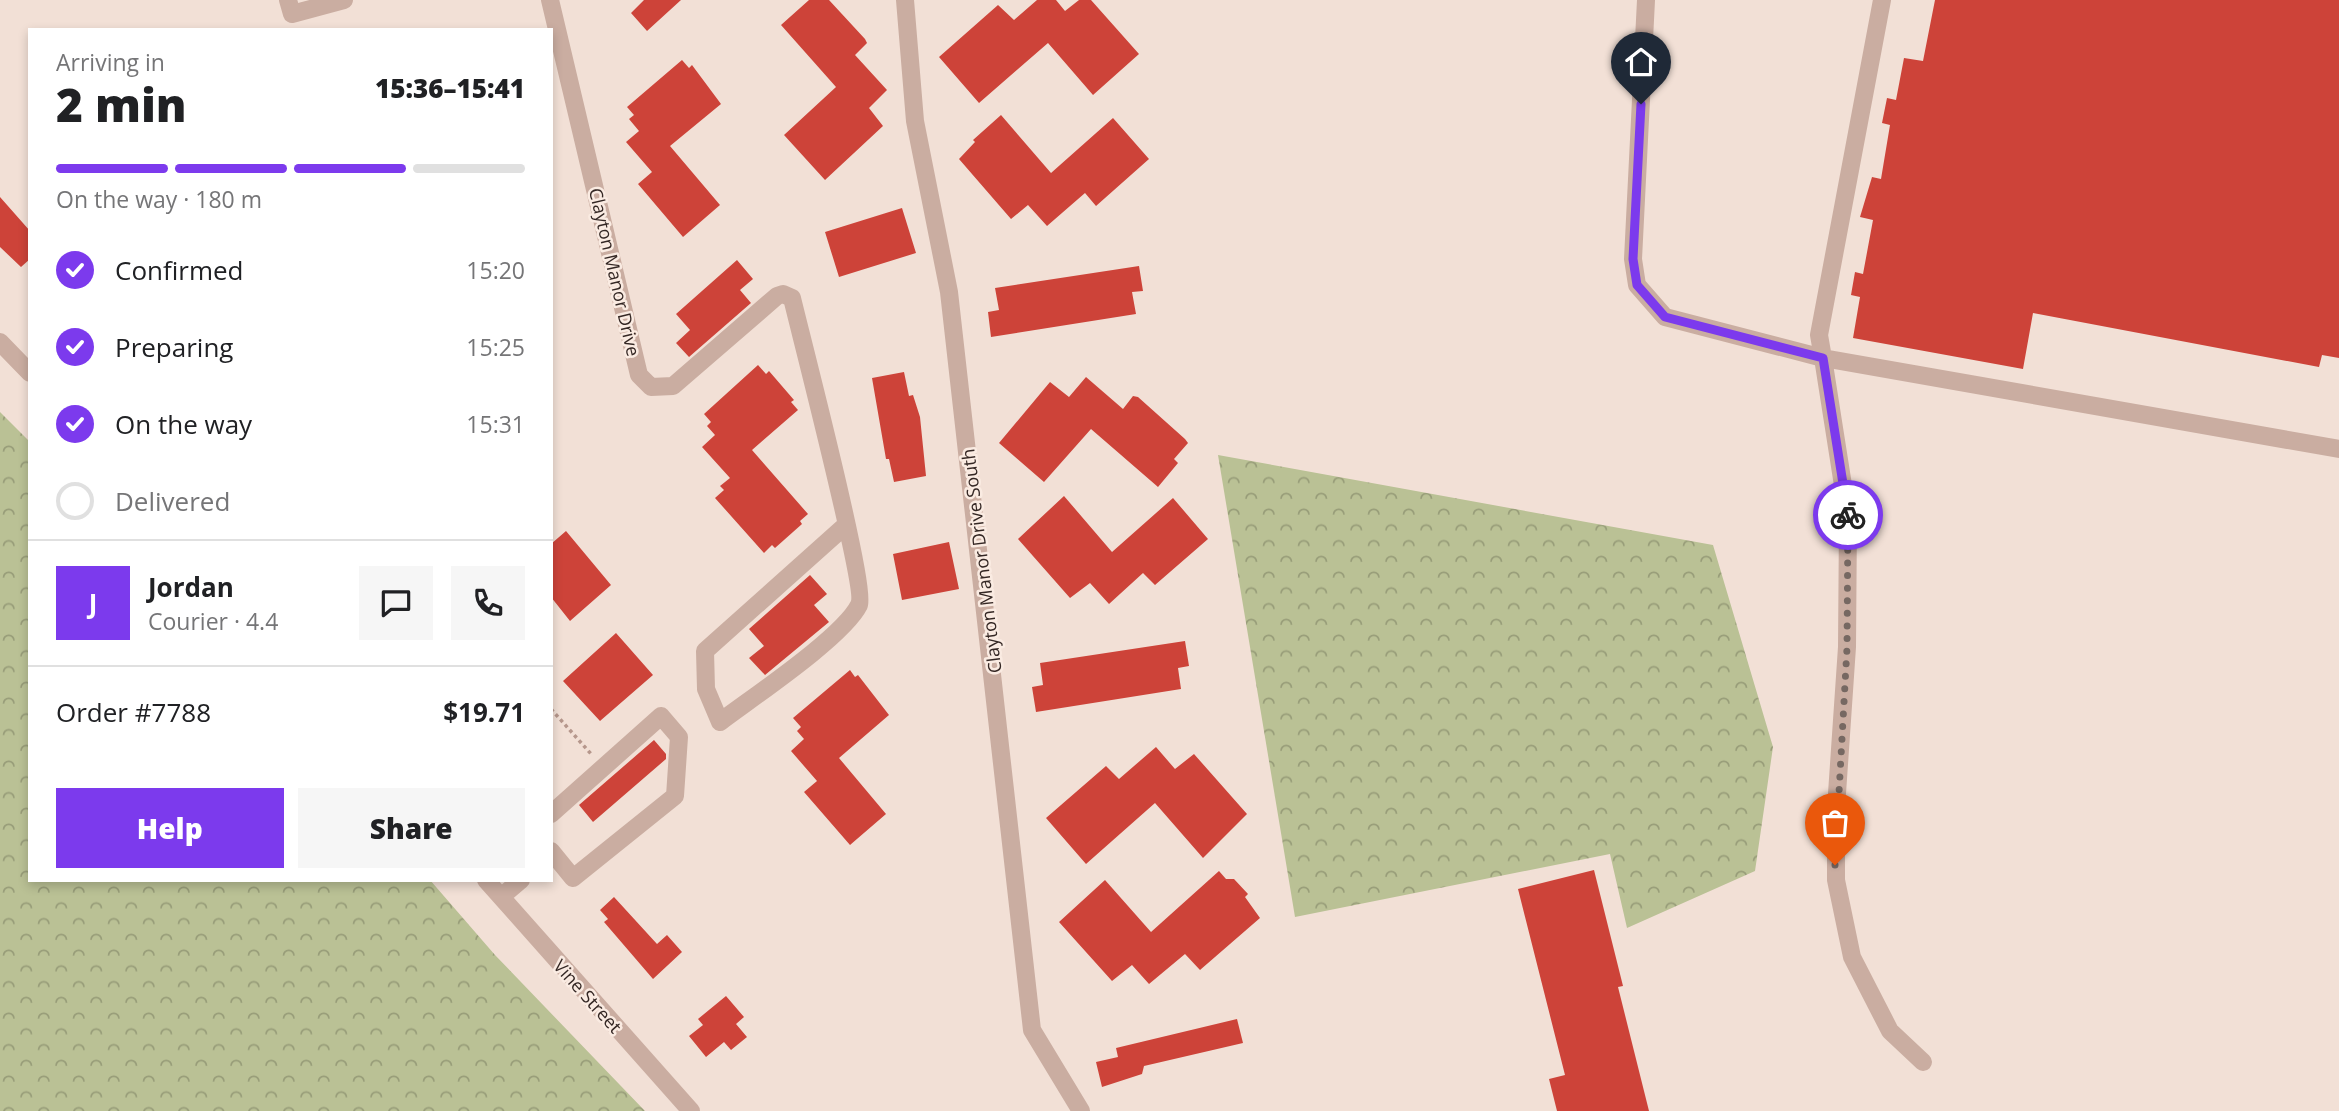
<!DOCTYPE html>
<html lang="en">
<head>
<meta charset="utf-8">
<style>
	body { margin:0; font-family:"Open Sans",sans-serif; background:#f6f6f6; color:#202124; height:100vh; display:flex; flex-direction:column; font-size:26px; white-space:nowrap }
	* { box-sizing:border-box; margin:0 }
	p { font-size:23px; color:#757577 }
	.icon { flex:none; width:38px; height:38px; fill:none; stroke:currentColor; stroke-width:2; stroke-linecap:round; stroke-linejoin:round }
	.map { position:relative; flex:1; overflow:hidden }
	.drawer { position:absolute; left:28px; top:28px; width:525px; height:854px; display:flex; flex-direction:column; background:#fff; border-radius:0px; box-shadow:0 4px 10px #0003 }
	.drawer>* { flex:none }
	.pin { position:absolute; display:grid; place-items:center; width:60px; height:60px; color:#fff; margin:-72px -30px; border-radius:50% 50% 50% 0; rotate:-45deg; box-shadow:0 0 7px #0007 }
	.pin .icon { rotate:45deg }
	.courier { position:absolute; display:grid; place-items:center; width:70px; height:70px; margin:-35px; border:5px solid #7c3aed; border-radius:50%; background:#fff; color:#222; box-shadow:0 2px 9px #0007 }
	.overview em { font-style:normal; font-weight:800 }
	.overview div { display:flex; flex-direction:column-reverse }
	.overview { display:flex; align-items:center; justify-content:space-between; height:119px; padding:0 28px }
	h1 { font-size:46px; font-weight:800; line-height:52px }
	.bar { display:grid; grid-template-columns:repeat(4,1fr); gap:10px 7px; align-content:center; height:84px; padding:0 28px }
	.bar i { height:9px; border-radius:5px; background:#e0e0e0 }
	.bar .selected { background:#7c3aed }
	.bar p { grid-column:span 4 }
	.line { display:flex; align-items:center; gap:18px; padding:0 28px; border-top:2px solid #e0e0e0 }
	.line div { flex:1 }
	.round { display:grid; place-items:center; flex:none; width:74px; height:74px; border-radius:0px; background:#f6f6f6 }
	ol { padding:0 28px; list-style:none }
	li { display:flex; align-items:center; gap:21px; height:77px }
	li p { margin-inline-start:auto }
	li .icon { padding:7px; border-radius:50%; background:#7c3aed; color:#fff; stroke-width:4 }
	li:last-child { color:#757577 }
	li i { width:38px; height:38px; border:4px solid #e0e0e0; border-radius:50% }
	.cta { display:flex; gap:14px; margin-top:auto; padding:14px 28px }
	.cta a { flex:1; height:80px; border-radius:0px; background:#7c3aed; color:#fff; font-size:28px; font-weight:800; line-height:80px; text-align:center }
	.cta a+a { background:#f6f6f6; color:#202124 }
	.map>svg:first-child { display:block }
	.forest { fill:url(#forest-crowns) }
	.building { fill:#cd4339 }
	.lines { fill:none; stroke-linecap:round; stroke-linejoin:round }
	.path { stroke:#b6978c; stroke-width:3.5; stroke-dasharray:3.5 3.5; stroke-linecap:butt }
	.minor { stroke:#caada1; stroke-width:18 }
	.done { stroke:#766862; stroke-width:7; stroke-dasharray:0 12.6 }
	.route { stroke:#7c3aed; stroke-width:9 }
	.labels { text-anchor:middle; dominant-baseline:central; stroke-width:5; stroke-linejoin:round; paint-order:stroke }
	.street-label { font-size:18px; fill:#342724; stroke:#faebe2 }
</style>
</head>
<body>
<div class="map">
<svg width="2339" height="1111" viewBox="0 0 2339 1111">
	<defs>
		<pattern id="forest-crowns" width="20" height="18" patternUnits="userSpaceOnUse" patternTransform="scale(1.75)"><rect width="20" height="18" fill="#bac195"/><path d="M2 6a3 3 0 1 1 6 0M12 15a3 3 0 1 1 6 0" fill="none" stroke="#989d79"/></pattern>
	</defs>
	<rect width="100%" height="100%" fill="#f2e0d6"/>
	<path class="forest" d="M0,412l30,30v438h400l65,75 150,156h-645z
		M1218,455l495,90 60,202 -18,124 -128,57 -17,-74 -315,63z"/>
	<path class="building" d="M644,0h37l-34,31 -16,-18z
		M809,0h20l36,39 2,4 -12,12 32,35 -18,18 14,18 -58,54 -41,-45 52,-48 -55,-62z
		M1037,0h19l9,11 14,-11h12l48,54 -46,41 -45,-52 -69,60 -40,-46 59,-52 16,15z
		M1935,0h404v358l-17,-3 -3,12 -286,-54 -10,56 -170,-31 7,-41 -9,-2 4,-23 8,2 10,-54 -13,-3 12,-40 9,2 9,-54 -8,-2 5,-25 9,2 8,-42 19,3z
		M682,60l7,8 3,-3 29,39 -51,42 50,59 -37,32 -45,-53 14,-12 -26,-30 13,-11 -10,-12 5,-4 -7,-8z
		M1001,115l50,58 62,-55 36,41 -53,47 -11,-13 -38,33 -19,-21 -17,14 -52,-60 16,-17 -2,-2z
		M0,197l30,34v28l-9,8 -21,-20z
		M902,208l14,45 -77,24 -14,-45z
		M737,260l16,19 -13,11 11,13 -62,54 -13,-14 14,-13 -14,-16z
		M1139,266l4,25 -11,1 4,22 -145,23 -3,-25 11,-2 -4,-22z
		M758,365l8,9 3,-3 25,29 -3,2 7,8 -46,40 56,64 -8,7 2,3 -27,24 -3,-3 -8,8 -49,-55 9,-8 -4,-4 10,-8 -28,-31 13,-12 -8,-9 4,-4 -7,-8z
		M904,372l5,24 4,-1 7,22 6,59 -32,6 -5,-23h-3l-14,-81z
		M1086,377l37,32 10,-13 5,1 47,42 3,4 -14,16 4,4 -20,24 -67,-58 -47,53 -45,-39 51,-61 19,15z
		M1064,496l48,56 61,-54 35,41 -53,46 -12,-12 -34,31 -19,-21 -20,15 -52,-59z
		M566,531l45,54 -41,36 -19,-24v-53z
		M949,542l10,47 -57,11 -9,-46z
		M810,575l17,19 -13,11 15,17 -64,53 -16,-17 15,-12 -15,-17z
		M616,633l37,42 -53,46 -37,-40z
		M1185,641l4,25 -11,2 3,21 -145,23 -4,-25 11,-2 -3,-22z
		M850,670l5,7 3,-2 31,40 -50,43 47,56 -36,31 -46,-53 13,-11 -26,-30 13,-12 -7,-8 4,-4 -8,-9z
		M654,740l12,14v5l-73,63 -14,-17z
		M1156,747l19,22 19,-15 53,60 -44,44 -48,-55 -69,61 -40,-46 60,-52 13,13z
		M1594,870l29,116 -5,1 31,124h-92l-8,-32 16,-4 -47,-186z
		M1219,871l7,8h8l14,15 -3,3 15,21 -60,52 -15,-16 -36,30 -17,-19 -20,16 -53,-59 46,-42 46,52z
		M614,897l43,47 10,-9 15,17 -29,27 -49,-57 4,-3 -8,-9z
		M726,996l18,21 -8,7 11,13 -16,13 -7,-8 -18,15 -17,-21 14,-11 -5,-6z
		M1237,1019l6,24 -99,23 -2,8 -40,13 -6,-25 22,-5 -2,-9z"/>
	<g class="lines">
		<path class="path" d="M551,709l41,46"/>
		<path class="minor" d="M288,0l4,14 52,-14
			M550,0l89,375 12,12 22,-1 104,-90 6,-2 9,4c9,38 75,291 67,307 -16,32 -106,92 -139,117l-14,-33 -1,-38 141,-126
			M905,0l10,121 34,171 83,738 49,81
			M1646,0l-13,259 4,26 28,32 158,41 25,159 -1,130 -11,161v72l16,77 38,74 33,31
			M1882,0l-63,335 4,23 516,91
			M0,342l30,31
			M551,814l110,-98 18,21 -4,59 -102,82 -22,-27
			M486,880l205,231
			M501,897l20,-17"/>
	</g>
	<g class="lines">
		<path class="done" d="M1835,865l12,-217 1,-133"/>
		<path class="route" d="M1641,104l-8,155 4,26 28,32 158,41 25,157"/>
	</g>
	<g class="labels">
		<g class="street-label">
			<text transform="translate(615 272) rotate(77)">Clayton Manor Drive</text>
			<text transform="translate(981 561) rotate(-97)">Clayton Manor Drive South</text>
			<text transform="translate(588 996) rotate(48)">Vine Street</text>
		</g>
	</g>
</svg>
<div class="pin" style="left:1835px;top:865px;background:#ea580c"><svg class="icon" aria-label="bag" viewBox="0 0 24 24"><path d="M5 8h14l-1 12H6zM9 8a3 3 0 0 1 6 0"/></svg></div>
<div class="pin" style="left:1641px;top:104px;background:#1f2937"><svg class="icon" aria-label="home" viewBox="0 0 24 24"><path d="M3 11l9-7 9 7M6 9v11h12V9"/></svg></div>
<div class="courier" style="left:1848px;top:515px"><svg class="icon" aria-label="bike" viewBox="0 0 24 24"><circle cx="6" cy="16" r="4"/><circle cx="18" cy="16" r="4"/><path d="M6 16l4-8h5l3 8M10 8l3 8H6M13 5h3"/></svg></div>
<section class="drawer">
<div class="overview"><div><h1>2 min</h1><p>Arriving in</p></div><em>15:36–15:41</em></div>
<div class="bar"><i class="selected"></i><i class="selected"></i><i class="selected"></i><i></i><p>On the way · 180 m</p></div>
<ol>
<li><svg class="icon" aria-label="check" viewBox="0 0 24 24"><path d="M5 12l5 5 9-10"/></svg>Confirmed<p>15:20</p></li>
<li><svg class="icon" aria-label="check" viewBox="0 0 24 24"><path d="M5 12l5 5 9-10"/></svg>Preparing<p>15:25</p></li>
<li><svg class="icon" aria-label="check" viewBox="0 0 24 24"><path d="M5 12l5 5 9-10"/></svg>On the way<p>15:31</p></li>
<li><i></i>Delivered</li>
</ol>
<div class="line" style="height:126px"><b class="round" style="background:#7c3aed;color:#fff">J</b><div><b>Jordan</b><p>Courier · 4.4</p></div><a class="round"><svg class="icon" aria-label="chat" viewBox="0 0 24 24"><path d="M4 5h16v11H9l-5 4z"/></svg></a><a class="round"><svg class="icon" aria-label="phone" viewBox="0 0 24 24"><path d="M5 4h4l2 5-3 2q2 4 5 5l2-3 5 2v4C11 20 4 13 5 4z"/></svg></a></div>
<div class="line" style="height:91px"><div>Order #7788</div><b>$19.71</b></div>
<div class="cta"><a>Help</a><a>Share</a></div>
</section>
</div>
</body>
</html>
